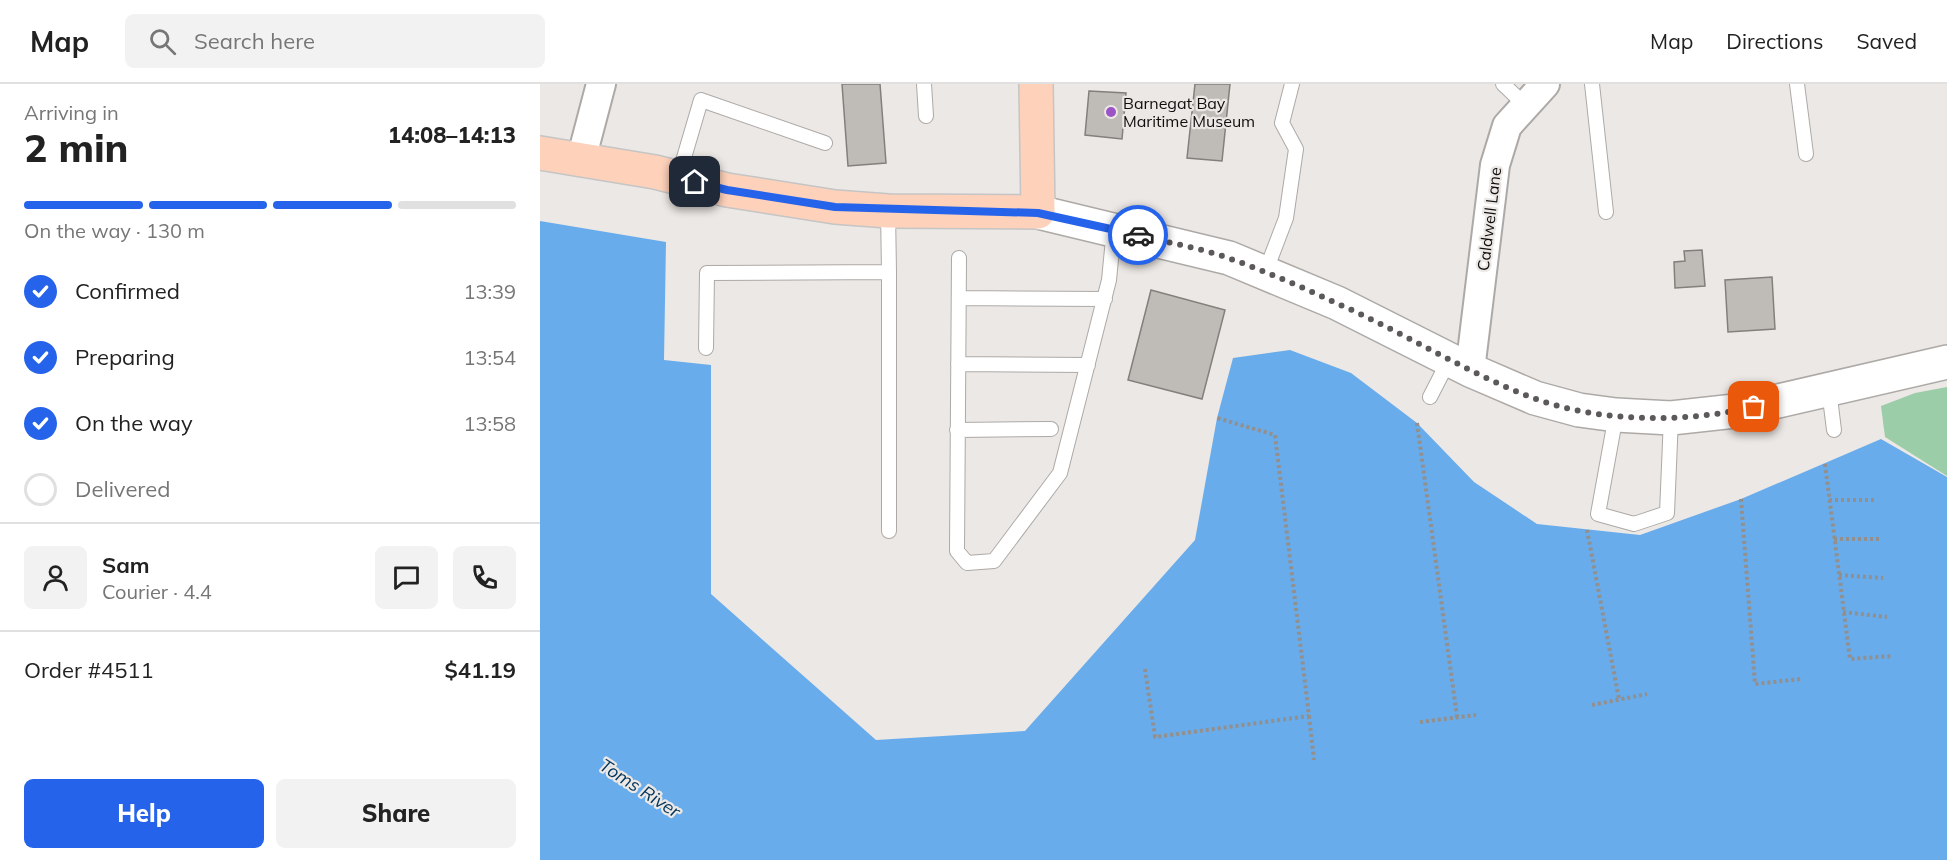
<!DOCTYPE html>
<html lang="en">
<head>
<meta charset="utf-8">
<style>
	body { margin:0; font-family:Mulish,sans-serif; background:#f2f2f2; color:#222; height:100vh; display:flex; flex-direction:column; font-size:22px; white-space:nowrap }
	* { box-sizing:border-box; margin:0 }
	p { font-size:20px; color:#767676 }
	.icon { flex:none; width:33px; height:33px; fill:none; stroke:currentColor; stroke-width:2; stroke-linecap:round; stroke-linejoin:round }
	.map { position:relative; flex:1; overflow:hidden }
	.side { display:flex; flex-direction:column; background:#fff; width:540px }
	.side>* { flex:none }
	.pin { position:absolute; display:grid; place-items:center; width:51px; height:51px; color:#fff; margin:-26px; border-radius:12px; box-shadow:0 3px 9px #0006 }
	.courier { position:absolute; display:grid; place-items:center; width:60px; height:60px; margin:-30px; border:4px solid #2563eb; border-radius:50%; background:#fff; color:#222; box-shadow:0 2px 8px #0007 }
	.headline em { font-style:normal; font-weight:800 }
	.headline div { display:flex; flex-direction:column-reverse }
	.headline { display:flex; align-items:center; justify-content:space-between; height:102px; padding:0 24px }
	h1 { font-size:39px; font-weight:800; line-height:45px }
	.bar { display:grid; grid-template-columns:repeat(4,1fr); gap:9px 6px; align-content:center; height:72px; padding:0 24px }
	.bar i { height:8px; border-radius:4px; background:#e0e0e0 }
	.bar .on { background:#2563eb }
	.bar p { grid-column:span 4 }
	.line { display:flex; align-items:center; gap:15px; padding:0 24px; border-top:2px solid #e0e0e0 }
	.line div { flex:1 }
	.round { display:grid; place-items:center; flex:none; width:63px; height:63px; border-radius:9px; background:#f2f2f2 }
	ol { padding:0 24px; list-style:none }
	li { display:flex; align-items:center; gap:18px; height:66px }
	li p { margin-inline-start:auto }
	li .icon { padding:6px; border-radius:50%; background:#2563eb; color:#fff; stroke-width:4 }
	li:last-child { color:#767676 }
	li i { width:33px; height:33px; border:3px solid #e0e0e0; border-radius:50% }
	.action { display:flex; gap:12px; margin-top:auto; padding:12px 24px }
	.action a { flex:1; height:69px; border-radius:9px; background:#2563eb; color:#fff; font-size:24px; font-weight:800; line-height:69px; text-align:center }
	.action a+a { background:#f2f2f2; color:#222 }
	header { display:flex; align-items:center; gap:36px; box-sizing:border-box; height:84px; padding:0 30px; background:#fff; border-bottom:2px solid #e0e0e0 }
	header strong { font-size:28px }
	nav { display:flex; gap:33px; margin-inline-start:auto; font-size:21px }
	.search { width:420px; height:54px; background:#f2f2f2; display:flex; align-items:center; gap:15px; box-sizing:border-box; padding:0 21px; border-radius:9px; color:#767676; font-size:22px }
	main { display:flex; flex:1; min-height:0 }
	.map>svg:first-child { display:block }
	.green { fill:#9bcda8 }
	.water { fill:#68acec }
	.building { fill:#bfbcb8; stroke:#82807c; stroke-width:1.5 }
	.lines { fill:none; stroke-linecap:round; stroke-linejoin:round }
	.service-casing { stroke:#ada9a6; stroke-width:16 }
	.minor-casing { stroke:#ada9a6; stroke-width:32 }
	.tertiary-casing { stroke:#ada9a6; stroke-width:36 }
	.primary-casing { stroke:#c5c5c5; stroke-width:36 }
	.path { stroke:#928f8d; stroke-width:4; stroke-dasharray:3 3; stroke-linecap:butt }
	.service { stroke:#fff; stroke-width:14 }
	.minor { stroke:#fff; stroke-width:28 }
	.tertiary { stroke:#fff; stroke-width:33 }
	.primary { stroke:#fdd1ba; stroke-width:33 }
	.done { stroke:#5c5a59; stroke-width:6; stroke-dasharray:0 10.8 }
	.route { stroke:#2563eb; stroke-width:8 }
	.poi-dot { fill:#9c53c6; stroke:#ece8e5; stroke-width:2 }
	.labels { text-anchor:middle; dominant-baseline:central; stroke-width:4.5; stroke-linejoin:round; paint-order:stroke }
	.poi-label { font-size:16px; fill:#0f0e0d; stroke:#ece8e5; text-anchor:start }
	.street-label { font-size:16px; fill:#0f0e0d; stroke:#ece8e5 }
	.water-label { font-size:18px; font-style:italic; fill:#00345c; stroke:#ece8e5 }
</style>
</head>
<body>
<header>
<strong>Map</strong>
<div class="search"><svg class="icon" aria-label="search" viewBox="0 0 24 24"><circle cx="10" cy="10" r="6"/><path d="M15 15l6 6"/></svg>Search here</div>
<nav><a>Map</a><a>Directions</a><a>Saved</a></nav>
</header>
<main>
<section class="side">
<div class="headline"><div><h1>2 min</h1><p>Arriving in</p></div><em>14:08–14:13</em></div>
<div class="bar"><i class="on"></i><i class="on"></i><i class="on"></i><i></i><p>On the way · 130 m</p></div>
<ol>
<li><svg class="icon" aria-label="check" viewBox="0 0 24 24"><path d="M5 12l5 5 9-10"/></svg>Confirmed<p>13:39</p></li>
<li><svg class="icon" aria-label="check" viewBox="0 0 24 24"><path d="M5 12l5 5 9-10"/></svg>Preparing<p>13:54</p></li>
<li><svg class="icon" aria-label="check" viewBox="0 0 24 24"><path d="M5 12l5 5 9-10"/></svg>On the way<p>13:58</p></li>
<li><i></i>Delivered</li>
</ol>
<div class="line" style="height:108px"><a class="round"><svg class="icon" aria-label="person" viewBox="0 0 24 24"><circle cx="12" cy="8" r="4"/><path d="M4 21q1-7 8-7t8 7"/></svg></a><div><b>Sam</b><p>Courier · 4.4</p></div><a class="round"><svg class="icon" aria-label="chat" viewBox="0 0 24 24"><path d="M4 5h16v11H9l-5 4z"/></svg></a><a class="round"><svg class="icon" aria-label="phone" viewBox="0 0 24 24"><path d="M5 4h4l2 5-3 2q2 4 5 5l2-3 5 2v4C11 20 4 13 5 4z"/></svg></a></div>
<div class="line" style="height:78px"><div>Order #4511</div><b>$41.19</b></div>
<div class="action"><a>Help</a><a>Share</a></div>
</section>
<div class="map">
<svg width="1407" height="776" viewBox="0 0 1407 776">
	<rect width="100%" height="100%" fill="#ece8e5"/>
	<path class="green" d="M1407,303v89l-62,-39 -4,-31 34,-13z"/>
	<path class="water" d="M0,137l126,21 -2,118 47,5v229l165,146 149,-9 170,-191 22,-122 16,-60 57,-8 61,23 66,50 57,59 63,42 103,11 101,-36 140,-60 66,38v383h-1407z"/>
	<path class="building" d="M302,0h38l6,79 -38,3z
		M655,0h35l-8,77 -35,-3z
		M549,7l37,2 -4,46 -37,-4z
		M1162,166l3,36 -30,2 -1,-26 11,-1 -1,-10z
		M1232,193l3,52 -47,3 -3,-52z
		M611,206l74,20 -23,89 -74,-19z"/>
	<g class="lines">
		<defs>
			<path id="service" d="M384,0l2,32
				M963,0l22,21
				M1052,0l14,128
				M1257,0l9,70
				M138,94l23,-78 124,43
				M419,174l-2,293 10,12 27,-2 66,-88 49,-193 5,-51
				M349,188v259
				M725,189l21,-55 10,-69 -14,-26 10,-39
				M419,214l146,1
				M166,264l1,-75 182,-1 -1,-61
				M418,280l130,1
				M1289,306l5,40
				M890,313l19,-37
				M1076,331l-18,99 36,10 33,-11 4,-95
				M417,346l94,-1"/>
			<path id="minor" d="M41,76l20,-76
				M930,286l25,-205 12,-39 38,-42"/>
			<path id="tertiary" d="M498,128l191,46 108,45 133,67 65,28 44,12 37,5 55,3 64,-7 212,-49"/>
			<path id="primary" d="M0,69l115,19 72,18 108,17 53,4 150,1 -2,-128"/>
		</defs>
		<use href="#service" class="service-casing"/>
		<use href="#minor" class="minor-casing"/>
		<use href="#tertiary" class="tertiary-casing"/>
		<use href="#primary" class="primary-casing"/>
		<path class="path" d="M877,339l40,294
			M1285,380l25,195 43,-3
			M1201,415l14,185 46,-5
			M1289,416h46
			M1047,446l32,169
			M1294,455h45
			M1299,491l44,3
			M1303,528l44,5
			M605,585l10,68 154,-21 -34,-281 -58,-17
			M1052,621l55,-11
			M769,632l5,44
			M880,638l56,-7"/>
		<use href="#service" class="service"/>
		<use href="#minor" class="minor"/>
		<use href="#tertiary" class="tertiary"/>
		<use href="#primary" class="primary"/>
	</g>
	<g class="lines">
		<path class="done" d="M598,151c31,8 63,13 93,24 36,13 71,28 105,44 67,29 129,69 197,95 68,25 151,25 221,9"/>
		<path class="route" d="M155,98l32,8 108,17 203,6 100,22"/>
	</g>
	<circle class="poi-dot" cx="571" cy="28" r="6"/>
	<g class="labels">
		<g class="poi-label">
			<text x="583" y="19">Barnegat Bay<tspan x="583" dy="18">Maritime Museum</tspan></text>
		</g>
		<g class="street-label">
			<text transform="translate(949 135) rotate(-83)">Caldwell Lane</text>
		</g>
		<g class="water-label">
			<text transform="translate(100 704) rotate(33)">Toms River</text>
		</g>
	</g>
</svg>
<div class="pin" style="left:1214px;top:323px;background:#ea580c"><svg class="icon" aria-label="bag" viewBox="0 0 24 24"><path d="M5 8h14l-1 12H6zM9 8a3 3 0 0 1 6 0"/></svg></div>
<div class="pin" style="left:155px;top:98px;background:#1f2937"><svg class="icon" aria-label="home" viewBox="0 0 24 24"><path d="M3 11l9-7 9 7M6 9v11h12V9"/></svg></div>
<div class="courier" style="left:598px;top:151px"><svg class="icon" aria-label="car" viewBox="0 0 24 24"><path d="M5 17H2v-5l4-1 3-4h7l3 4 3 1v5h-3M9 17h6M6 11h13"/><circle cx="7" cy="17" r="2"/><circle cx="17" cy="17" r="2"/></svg></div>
</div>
</main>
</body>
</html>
